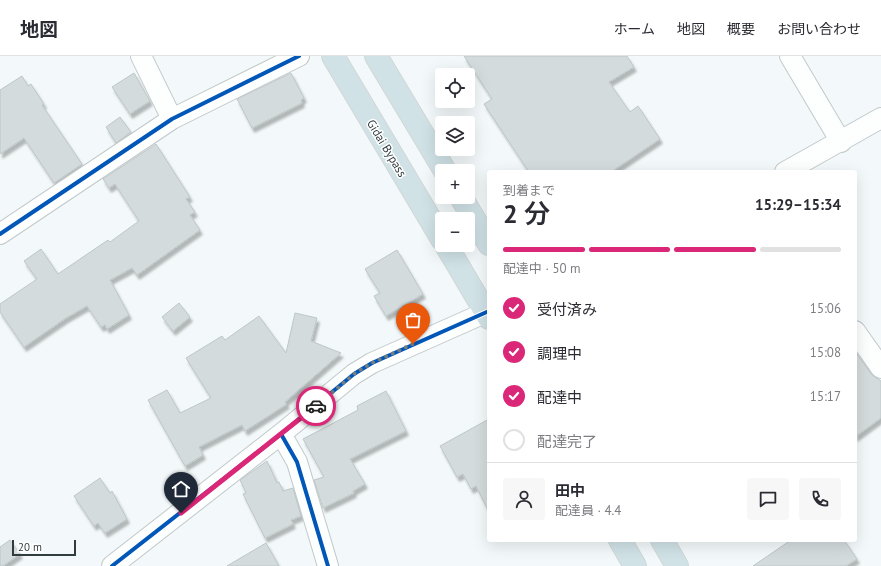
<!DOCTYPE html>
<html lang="ja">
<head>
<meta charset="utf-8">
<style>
	body { margin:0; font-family:"PT Sans","Noto Sans JP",sans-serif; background:#f7f7f7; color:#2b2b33; height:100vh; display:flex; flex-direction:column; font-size:15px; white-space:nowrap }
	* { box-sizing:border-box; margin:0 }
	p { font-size:13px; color:#7c7c81 }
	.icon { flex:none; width:22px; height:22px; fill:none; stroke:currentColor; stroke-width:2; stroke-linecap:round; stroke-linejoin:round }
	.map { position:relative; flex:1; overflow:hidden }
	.drawer { position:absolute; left:487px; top:114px; width:370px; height:372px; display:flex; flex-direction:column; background:#fff; border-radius:4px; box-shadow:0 4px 16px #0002 }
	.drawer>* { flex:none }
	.controls { position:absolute; left:435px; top:12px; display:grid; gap:8px }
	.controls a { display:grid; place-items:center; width:40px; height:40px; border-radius:4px; background:#fff; box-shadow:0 4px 16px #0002; font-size:20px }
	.scale { position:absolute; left:12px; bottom:10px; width:64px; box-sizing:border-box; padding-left:4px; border:2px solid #313c3f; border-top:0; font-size:11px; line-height:14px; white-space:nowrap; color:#313c3f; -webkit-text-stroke:3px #fff; paint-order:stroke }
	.pin { position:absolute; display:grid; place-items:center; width:34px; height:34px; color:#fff; margin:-41px -17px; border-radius:50% 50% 50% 0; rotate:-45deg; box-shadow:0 0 4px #0007 }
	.pin .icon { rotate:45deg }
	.courier { position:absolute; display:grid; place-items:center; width:40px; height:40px; margin:-20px; border:3px solid #db2777; border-radius:50%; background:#fff; color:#222; box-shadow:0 1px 5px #0007 }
	.headline em { font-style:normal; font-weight:600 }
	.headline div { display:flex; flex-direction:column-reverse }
	.headline { display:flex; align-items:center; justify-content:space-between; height:68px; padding:0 16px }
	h1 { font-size:26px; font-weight:600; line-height:30px }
	.bar { display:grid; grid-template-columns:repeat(4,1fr); gap:6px 4px; align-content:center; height:48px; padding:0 16px }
	.bar i { height:5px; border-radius:3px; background:#e1e1e2 }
	.bar .current { background:#db2777 }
	.bar p { grid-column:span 4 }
	.line { display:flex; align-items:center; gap:10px; padding:0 16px; border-top:1px solid #e1e1e2 }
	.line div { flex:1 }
	.round { display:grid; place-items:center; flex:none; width:42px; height:42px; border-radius:4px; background:#f7f7f7 }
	ol { padding:0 16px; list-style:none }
	li { display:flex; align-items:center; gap:12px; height:44px }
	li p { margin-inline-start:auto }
	li .icon { padding:4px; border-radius:50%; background:#db2777; color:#fff; stroke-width:4 }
	li:last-child { color:#7c7c81 }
	li i { width:22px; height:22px; border:2px solid #e1e1e2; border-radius:50% }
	header { display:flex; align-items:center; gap:24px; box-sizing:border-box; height:56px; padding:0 20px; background:#fff; border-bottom:1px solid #e1e1e2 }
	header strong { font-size:19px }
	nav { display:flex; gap:22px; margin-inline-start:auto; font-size:14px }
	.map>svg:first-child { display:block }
	.building { fill:#d4dbdd; stroke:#bec6c8; filter:url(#shadow) }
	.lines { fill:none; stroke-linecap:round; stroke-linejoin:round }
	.street-casing { stroke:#c2c9cb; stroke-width:22 }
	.highway-casing { stroke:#d2d6d7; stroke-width:24 }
	.street { stroke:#fdfefe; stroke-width:20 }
	.highway { stroke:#d0e2e6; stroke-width:22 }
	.cycleway-casing { stroke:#fff; stroke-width:6 }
	.cycleway { stroke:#0057b8; stroke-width:4 }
	.done { stroke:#757e80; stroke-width:4; stroke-dasharray:0 7.2 }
	.route { stroke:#db2777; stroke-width:5 }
	.labels { text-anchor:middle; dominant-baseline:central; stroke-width:3; stroke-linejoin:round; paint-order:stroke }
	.street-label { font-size:12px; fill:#313c3f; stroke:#fff }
</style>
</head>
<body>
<header>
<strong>地図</strong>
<nav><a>ホーム</a><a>地図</a><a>概要</a><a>お問い合わせ</a></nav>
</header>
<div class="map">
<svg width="881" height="510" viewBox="0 0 881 510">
	<defs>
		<filter id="shadow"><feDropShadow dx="2.5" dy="4.5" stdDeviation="1" flood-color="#0004"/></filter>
	</defs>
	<rect width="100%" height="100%" fill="#f3f9fa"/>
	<path class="building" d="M464,0h163l7,11 -25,15 21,30 8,-6 22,33 -49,33h-82l-45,-68 8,-5z
		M134,17l16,28 -20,13 -18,-27z
		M291,17l13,25 -3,2 1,3 -50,25 -15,-29z
		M22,20l6,10 3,-2 13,20 -2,1 40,59 -28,19 -30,-45 -24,16v-64z
		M120,61l11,15 -15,11 -10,-16z
		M156,88l34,53 -4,2 9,13 -5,3 10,15 -63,45 -5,-7 -22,12 19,35 -22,14 -2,-4 -4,2 -14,-21 -21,12 -42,29 -24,-35v-8l37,-25 -13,-18 17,-12 17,25 50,-34 2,2 29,-21 -24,-37 -6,4 -6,-9z
		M397,194l26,44 -37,22 -12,-20 6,-3 -15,-24z
		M179,247l11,14 -17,14 -11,-14z
		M295,257l22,5 -6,23 30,12 -56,49 2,2 -42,27 -3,-6 -43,22 4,8 -18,11 -37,-66 19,-10 13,23 31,-15 -25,-40 36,-22 3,4 34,-24 27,37z
		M855,295l17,24 9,6v37l-26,19z
		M386,335l20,40 -56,28 15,25 -12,7 1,2 -31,15 -9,-28 10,-3 -21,-38 55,-29 -1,-4z
		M489,363v93l-13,-26 -5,3 -8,-15 -6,3 -17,-31z
		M267,405l10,22 2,-1 4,9 10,-3 8,28 -10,4 2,4 -28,14 -22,-44 3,-1 -6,-13z
		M100,422l10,15 2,-2 15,28 -22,14 -7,-10 -4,3 -20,-30z
		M10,484l10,14 -17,12h-3v-19z
		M791,484h53l13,19 -11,7h-93z
		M266,487l13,23h-52z"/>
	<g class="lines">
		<defs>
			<path id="street" d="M141,0l31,63
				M790,0l51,86
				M785,116l96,-54
				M0,178l172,-115 127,-63
				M855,275l26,37
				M281,378l16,28 31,104
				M112,510l169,-132 73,-60 18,-11 117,-52"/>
			<path id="highway" d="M333,0l109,183
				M376,0l69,115
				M461,141l28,47
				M446,189l43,73
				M620,484l15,26
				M662,484l15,26"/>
		</defs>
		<use href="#street" class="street-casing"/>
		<use href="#highway" class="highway-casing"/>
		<use href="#street" class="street"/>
		<use href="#highway" class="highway"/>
		<defs>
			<path id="cycleway" d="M0,178l172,-115 127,-63
				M281,378l16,28 31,104
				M112,510l169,-132 73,-60 18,-11 117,-52"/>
		</defs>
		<use href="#cycleway" class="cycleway-casing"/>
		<use href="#cycleway" class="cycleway"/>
	</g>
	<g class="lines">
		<path class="done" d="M316,350l38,-32 18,-11 41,-19"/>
		<path class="route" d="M181,457l135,-107"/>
	</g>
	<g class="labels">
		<g class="street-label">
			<text transform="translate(387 92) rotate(59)">Gidai Bypass</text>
		</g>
	</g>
</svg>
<div class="controls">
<a><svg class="icon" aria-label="locate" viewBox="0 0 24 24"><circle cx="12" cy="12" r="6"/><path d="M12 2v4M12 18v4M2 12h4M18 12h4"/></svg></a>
<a><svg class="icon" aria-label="layers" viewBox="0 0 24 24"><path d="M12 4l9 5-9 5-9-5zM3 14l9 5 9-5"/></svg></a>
<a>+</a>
<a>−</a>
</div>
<div class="scale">20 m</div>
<div class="pin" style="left:413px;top:288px;background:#ea580c"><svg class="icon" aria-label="bag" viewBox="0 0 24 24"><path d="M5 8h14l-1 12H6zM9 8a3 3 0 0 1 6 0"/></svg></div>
<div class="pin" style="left:181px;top:457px;background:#1f2937"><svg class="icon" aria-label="home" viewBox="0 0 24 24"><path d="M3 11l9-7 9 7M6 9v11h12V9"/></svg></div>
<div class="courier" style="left:316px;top:350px"><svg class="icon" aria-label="car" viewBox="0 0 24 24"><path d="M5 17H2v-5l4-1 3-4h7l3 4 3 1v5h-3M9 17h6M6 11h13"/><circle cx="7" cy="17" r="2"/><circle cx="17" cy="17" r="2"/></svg></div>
<section class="drawer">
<div class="headline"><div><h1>2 分</h1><p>到着まで</p></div><em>15:29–15:34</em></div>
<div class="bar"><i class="current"></i><i class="current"></i><i class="current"></i><i></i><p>配達中 · 50 m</p></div>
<ol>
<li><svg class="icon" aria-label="check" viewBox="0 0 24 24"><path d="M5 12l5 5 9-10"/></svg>受付済み<p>15:06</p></li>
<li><svg class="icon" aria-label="check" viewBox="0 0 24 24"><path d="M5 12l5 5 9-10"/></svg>調理中<p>15:08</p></li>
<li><svg class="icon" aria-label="check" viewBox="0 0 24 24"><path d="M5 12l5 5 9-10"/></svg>配達中<p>15:17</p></li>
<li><i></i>配達完了</li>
</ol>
<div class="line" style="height:72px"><a class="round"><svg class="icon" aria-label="person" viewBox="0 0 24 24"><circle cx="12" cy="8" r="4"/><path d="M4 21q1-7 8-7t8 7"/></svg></a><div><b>田中</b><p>配達員 · 4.4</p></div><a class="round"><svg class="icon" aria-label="chat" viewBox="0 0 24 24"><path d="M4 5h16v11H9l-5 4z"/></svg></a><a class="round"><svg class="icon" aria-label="phone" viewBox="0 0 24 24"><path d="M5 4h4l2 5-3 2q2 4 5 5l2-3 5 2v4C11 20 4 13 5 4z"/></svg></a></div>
</section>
</div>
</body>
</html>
